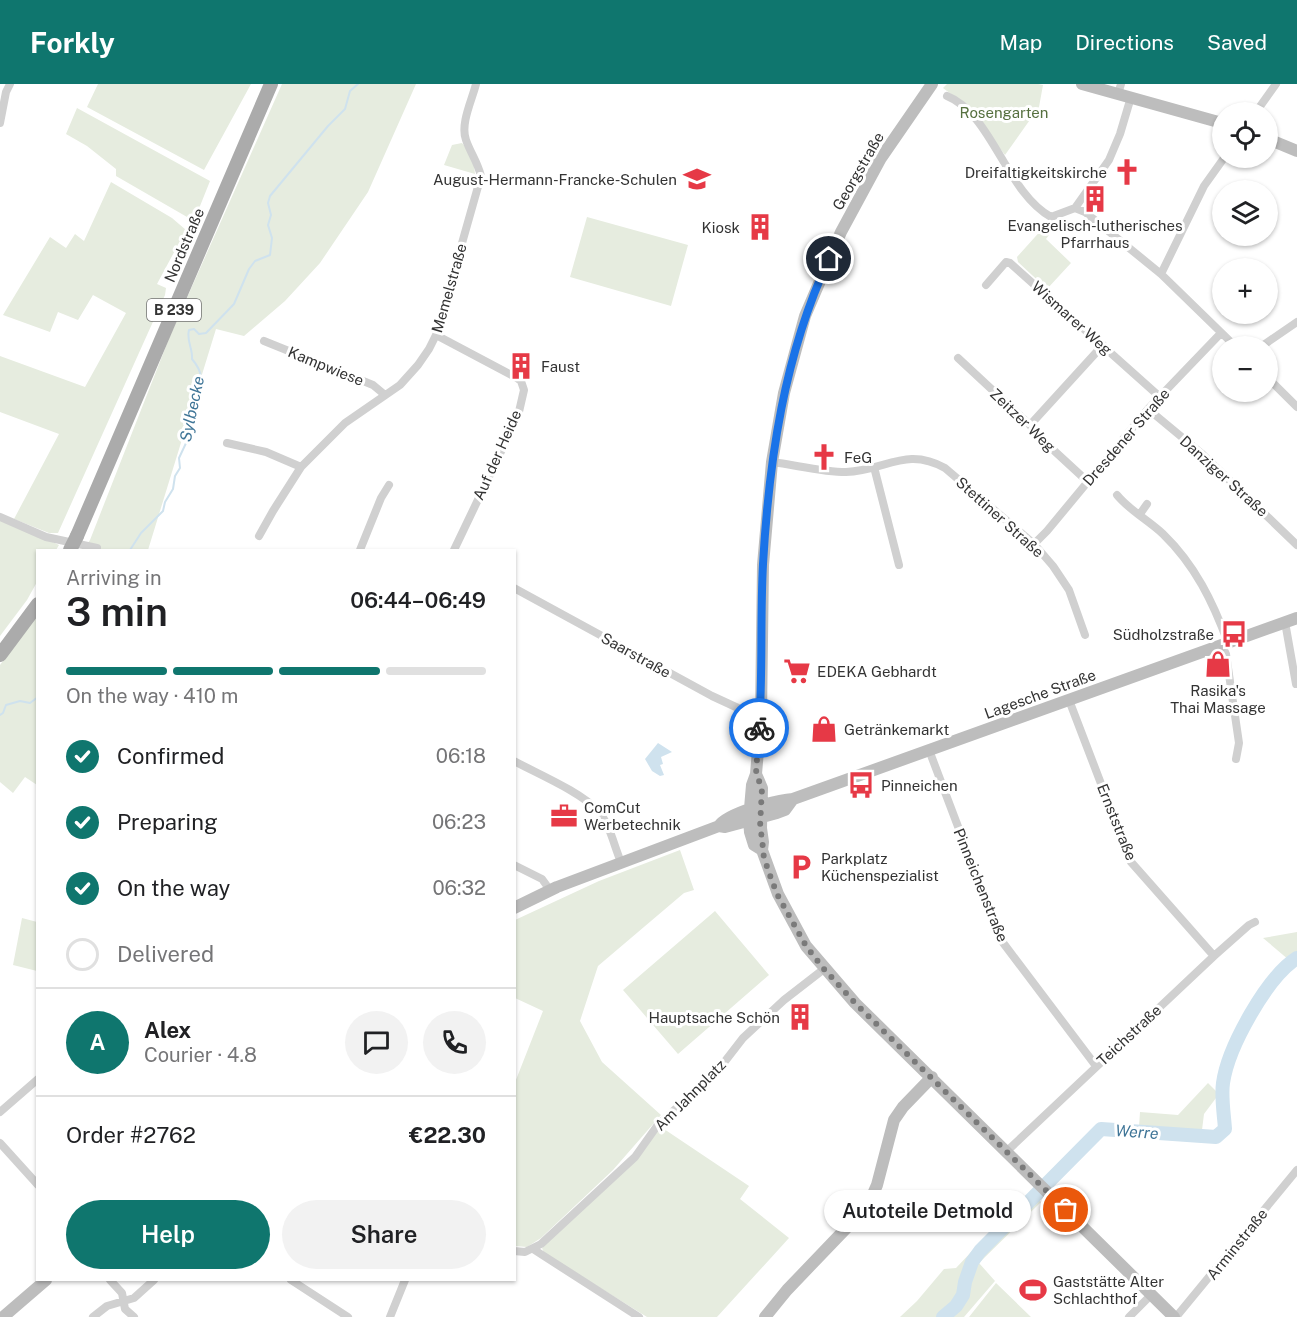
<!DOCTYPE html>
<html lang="en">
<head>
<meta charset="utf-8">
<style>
	body { margin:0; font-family:"Public Sans",sans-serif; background:#f2f2f2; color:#202124; height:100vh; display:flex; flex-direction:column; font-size:22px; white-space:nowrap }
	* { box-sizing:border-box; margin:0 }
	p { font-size:20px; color:#757577 }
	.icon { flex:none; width:33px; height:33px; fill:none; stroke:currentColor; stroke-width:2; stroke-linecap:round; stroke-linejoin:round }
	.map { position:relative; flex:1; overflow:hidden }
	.drawer { position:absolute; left:36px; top:465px; width:480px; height:732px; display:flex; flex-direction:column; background:#fff; border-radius:0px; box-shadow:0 2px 4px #0004 }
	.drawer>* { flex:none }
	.controls { position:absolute; left:1212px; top:18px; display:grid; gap:12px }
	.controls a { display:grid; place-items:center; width:66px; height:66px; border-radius:50%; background:#fff; box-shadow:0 2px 4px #0004; font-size:30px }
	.pin { position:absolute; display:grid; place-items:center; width:51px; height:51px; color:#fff; margin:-26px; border:3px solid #fff; border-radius:50%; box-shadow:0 2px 6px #0007 }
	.courier { position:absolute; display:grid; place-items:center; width:60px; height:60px; margin:-30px; border:4px solid #1a73e8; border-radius:50%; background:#fff; color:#222; box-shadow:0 2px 8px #0007 }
	.bubble { position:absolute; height:42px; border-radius:21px; background:#fff; box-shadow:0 2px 4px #0004; font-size:20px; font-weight:600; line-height:42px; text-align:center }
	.summary em { font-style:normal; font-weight:600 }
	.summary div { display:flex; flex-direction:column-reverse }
	.summary { display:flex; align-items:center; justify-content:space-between; height:102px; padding:0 30px }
	h1 { font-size:39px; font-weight:600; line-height:45px }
	.bar { display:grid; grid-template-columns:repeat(4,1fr); gap:9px 6px; align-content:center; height:72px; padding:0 30px }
	.bar i { height:8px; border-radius:4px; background:#e0e0e0 }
	.bar .selected { background:#0f766e }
	.bar p { grid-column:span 4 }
	.line { display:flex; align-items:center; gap:15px; padding:0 30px; border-top:2px solid #e0e0e0 }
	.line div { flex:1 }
	.round { display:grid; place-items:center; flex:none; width:63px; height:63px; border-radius:32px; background:#f2f2f2 }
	ol { padding:0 30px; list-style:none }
	li { display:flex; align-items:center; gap:18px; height:66px }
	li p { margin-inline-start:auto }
	li .icon { padding:6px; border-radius:50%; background:#0f766e; color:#fff; stroke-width:4 }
	li:last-child { color:#757577 }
	li i { width:33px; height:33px; border:3px solid #e0e0e0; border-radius:50% }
	.primary-button { display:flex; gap:12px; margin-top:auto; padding:12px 30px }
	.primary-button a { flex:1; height:69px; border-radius:36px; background:#0f766e; color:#fff; font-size:24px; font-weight:600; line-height:69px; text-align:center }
	.primary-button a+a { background:#f2f2f2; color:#202124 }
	header { display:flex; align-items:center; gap:36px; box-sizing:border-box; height:84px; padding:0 30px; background:#0f766e; color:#fff }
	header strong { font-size:28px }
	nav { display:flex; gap:33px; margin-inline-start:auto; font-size:21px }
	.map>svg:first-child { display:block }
	.green { fill:#e6ecdf }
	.water { fill:#cfe2ee }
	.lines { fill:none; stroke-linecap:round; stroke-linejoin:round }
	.stream { stroke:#cfe2ee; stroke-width:2 }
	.river { stroke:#cfe2ee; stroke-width:14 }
	.street { stroke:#d0d0d0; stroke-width:8 }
	.secondary { stroke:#bdbdbd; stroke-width:12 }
	.primary { stroke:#ababab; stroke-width:14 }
	.primary-bridge { stroke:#ababab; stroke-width:14 }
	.done { stroke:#7a7a7a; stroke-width:6; stroke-dasharray:0 10.8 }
	.route { stroke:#1a73e8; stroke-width:8 }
	.labels { text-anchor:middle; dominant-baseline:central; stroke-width:6; stroke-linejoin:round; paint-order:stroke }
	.shield { fill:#fff; stroke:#707070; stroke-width:1.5 }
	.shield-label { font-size:14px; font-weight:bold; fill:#333 }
	.park-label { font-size:15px; fill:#56703f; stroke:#fff }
	.street-label { font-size:15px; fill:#333; stroke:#fff }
	.poi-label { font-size:15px; fill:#333; stroke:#fff; text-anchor:start }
	.water-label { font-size:16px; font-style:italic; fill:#3f7597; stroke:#fff }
</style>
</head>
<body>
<header>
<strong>Forkly</strong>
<nav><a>Map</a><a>Directions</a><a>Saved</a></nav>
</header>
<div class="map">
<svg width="1297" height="1233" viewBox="0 0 1297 1233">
	<rect width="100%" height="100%" fill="#fff"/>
	<path class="green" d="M98,0h153l-47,86 -117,-63z
		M282,0h134l-48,108 -48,71 -35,38 -41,35 -28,-7 -68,221h-65l7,-10 80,-204z
		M947,0h91l5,1 -4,22 -34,48 -38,-49 -24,-18z
		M77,24l133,73 -16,40 -78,-45v-7l-29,-23 -21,-12z
		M462,59c9,9 12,19 13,31l-31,-9 8,-20z
		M111,98l61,36 14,12 -29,54 9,4 -1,7 -107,238h-9l-35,-14 45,-85 -59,-22v-56l85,31 41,-74 -33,-18 -15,25 -20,-8 -8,20 -47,-17 47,-78 16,11 9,-14 9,7z
		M587,133l101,28 -17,61 -101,-29z
		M1044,143l5,8 -3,4 25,24 -24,26 -29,-27 -1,-5z
		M0,433l59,28 -3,5h-18l-1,32 -10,18 -27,36z
		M37,531v170l-12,-8 -12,16 -13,-11v-117z
		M680,766l14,40 -10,3 -86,73 -18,55 22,41 59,53 -48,55 -72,68 -14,9 -12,-1 -1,-161 29,-74 -28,-13v-78l84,-39z
		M715,827l54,64 -91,79 -55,-64z
		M22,834l15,4v49l-24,-6z
		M1297,848v22l-8,6 -26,-22z
		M1208,999l11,11 -15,20 -2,16h-25l-20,-4 -18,1 1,-15 38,3z
		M661,1043l88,59 -9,13 49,39 -72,79h-70l-103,-64 -2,-5z
		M1031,1109l10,9 -62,61 16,18 -31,36h-64l17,-16 27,-32 12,-1 53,-56z
		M996,1199l35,34h-62z"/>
	<path class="water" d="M658,659l14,9 -11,5 2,7 -3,1 4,10 -4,1 -8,-5 -7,-12z"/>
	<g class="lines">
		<path class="stream" d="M130,466l11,-17 22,-22 2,-9 8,-13 2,-13 5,-8 -1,-10 8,-17 1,-22 6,-16 -1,-8c11,-13 10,-23 -1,-36 1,-10 -6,-19 -3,-29l5,-1 5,5 7,-1 28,-29 15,-35 6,-8 15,-6 2,-17 -4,-13 3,-10 -3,-12 2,-7 58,-70 17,-17 5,-18 8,-7
			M0,631l3,-2 3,-8 14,-4 10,2 8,-6"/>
		<path class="river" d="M943,1233l13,-11 7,-11 2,-13 7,-20 8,-11 121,-122 115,8 9,-8c-1,-15 -4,-32 -2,-46 5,-36 44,-106 74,-125"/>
		<path class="street" d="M1118,10l3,-10
			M947,12c45,18 59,96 104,121l24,-9 10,4 76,62 74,72
			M1256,28l20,-28
			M0,39l6,-31 4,-8
			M1075,124l34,-48 11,-26 11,-37
			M1161,190l43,-88 20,-28
			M986,201l20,-23 4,1 150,134
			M436,251l81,43 4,3 3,9 -6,26 -64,134
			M264,257l109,44 12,10
			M1262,262l35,-24
			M958,274l72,67 6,9 51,47
			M1268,294l29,29
			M1148,325l53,44 96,92
			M1030,341l73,-80
			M227,359l39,9 35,15
			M772,378c24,3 50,10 74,10 39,-1 60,-26 99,-4l89,76 19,22 16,24 16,45
			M874,383l25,98
			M1117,411c12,15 31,25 46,39 32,31 50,68 65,109
			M1140,430l7,-10
			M0,433l46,20 51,11
			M259,452l14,-25 28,-44 44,-44 55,-38 18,-20 11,-16 7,-14 45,-159c-4,-15 -10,-22 -15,-36 -6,-16 6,-40 10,-56
			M1034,460l13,-13 101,-122 73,-76
			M360,466l21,-52 8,-13
			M514,504l198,108 39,18 10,1
			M1285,538l11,62
			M1222,561l4,9 13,89 -3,16
			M1069,616l62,162 83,94
			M929,666l72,190 95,126
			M514,677c24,13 67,31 84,50 12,13 16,35 23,51
			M514,781l28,14 8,11
			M0,1028l38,-33
			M0,1059l38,42
			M1006,1068l208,-196 35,-31 6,-3
			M533,1165l106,68
			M514,1167l11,1 16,-8 94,-87 22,-31 62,-57 24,-31 41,-38 40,-31
			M110,1196l12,13 3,16 9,8
			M291,1196l57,37
			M93,1233l14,-11 27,-8 20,-18
			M390,1233l15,-37
			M1129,1233l23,-23
			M1176,1233l121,-147"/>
		<path class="secondary" d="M1082,0l140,39
			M1268,55l29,12
			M756,690l6,14 -1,40 2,14 -1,8 16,44 28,52 49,57 319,314
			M719,742l6,1 52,-14 8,-3 8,-11
			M762,766l-8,-5 -4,-13 -1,-12 3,-35 4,-11 5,-59 2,-150 9,-103 12,-69 21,-77 36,-84 40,-74 51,-74
			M514,824l43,-21 162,-61c8,-13 58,-26 74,-27l504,-181
			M3,1233l43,-37
			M765,1233l22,-27 69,-72 14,-17 7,-16 17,-65 9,-13 29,-30"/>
		<path class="primary" d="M77,452l194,-452
			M0,571l38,-51"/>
		<path class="primary-bridge" d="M70,466l7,-14"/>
	</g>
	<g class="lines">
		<path class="done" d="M759,644l-3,46 6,14 -2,40 3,14 -1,8 6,20 9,24 29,52 18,23 31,34 211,207"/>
		<path class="route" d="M759,644c4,-55 1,-109 4,-164 6,-104 21,-209 66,-305"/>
	</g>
	<defs>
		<symbol id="church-bare" viewBox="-9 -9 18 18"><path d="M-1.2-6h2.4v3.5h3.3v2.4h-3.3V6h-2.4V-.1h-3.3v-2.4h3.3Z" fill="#e63946" stroke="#fff" stroke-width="2.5" paint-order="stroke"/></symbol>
		<symbol id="school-bare" viewBox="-9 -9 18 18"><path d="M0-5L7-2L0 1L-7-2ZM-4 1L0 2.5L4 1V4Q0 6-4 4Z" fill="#e63946" stroke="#fff" stroke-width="2.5" paint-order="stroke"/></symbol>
		<symbol id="building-bare" viewBox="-9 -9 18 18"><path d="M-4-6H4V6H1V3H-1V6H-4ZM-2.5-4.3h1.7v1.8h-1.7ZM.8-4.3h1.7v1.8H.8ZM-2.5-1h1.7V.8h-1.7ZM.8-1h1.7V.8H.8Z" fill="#e63946" stroke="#fff" stroke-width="2.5" paint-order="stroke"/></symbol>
		<symbol id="bus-bare" viewBox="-9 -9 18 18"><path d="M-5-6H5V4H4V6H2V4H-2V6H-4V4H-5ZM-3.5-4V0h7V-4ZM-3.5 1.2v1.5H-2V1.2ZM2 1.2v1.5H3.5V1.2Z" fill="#e63946" stroke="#fff" stroke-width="2.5" paint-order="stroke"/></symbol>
		<symbol id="shop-bare" viewBox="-9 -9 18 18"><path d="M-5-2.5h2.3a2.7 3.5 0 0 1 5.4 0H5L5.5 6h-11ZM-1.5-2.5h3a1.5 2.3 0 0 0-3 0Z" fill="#e63946" stroke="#fff" stroke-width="2.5" paint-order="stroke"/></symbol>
		<symbol id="supermarket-bare" viewBox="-9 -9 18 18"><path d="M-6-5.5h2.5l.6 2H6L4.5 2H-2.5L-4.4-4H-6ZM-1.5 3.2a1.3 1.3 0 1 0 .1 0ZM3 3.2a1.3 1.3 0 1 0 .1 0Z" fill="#e63946" stroke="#fff" stroke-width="2.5" paint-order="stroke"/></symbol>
		<symbol id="office-bare" viewBox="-9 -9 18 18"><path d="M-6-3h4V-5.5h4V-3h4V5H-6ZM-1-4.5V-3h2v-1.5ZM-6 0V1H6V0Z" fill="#e63946" stroke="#fff" stroke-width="2.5" paint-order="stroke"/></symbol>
		<symbol id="parking-bare" viewBox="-9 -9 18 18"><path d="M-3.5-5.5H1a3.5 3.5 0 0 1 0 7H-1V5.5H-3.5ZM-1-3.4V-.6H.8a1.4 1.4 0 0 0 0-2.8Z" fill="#e63946" stroke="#fff" stroke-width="2.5" paint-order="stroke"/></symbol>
		<symbol id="stadium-bare" viewBox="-9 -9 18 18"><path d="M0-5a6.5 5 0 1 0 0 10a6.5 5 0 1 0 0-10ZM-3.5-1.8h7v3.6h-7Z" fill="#e63946" stroke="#fff" stroke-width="2.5" paint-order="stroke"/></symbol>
	</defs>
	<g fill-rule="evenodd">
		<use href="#church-bare" x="1108" y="69" width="38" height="38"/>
		<use href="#school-bare" x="678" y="76" width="38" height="38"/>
		<use href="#building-bare" x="1076" y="96" width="38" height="38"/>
		<use href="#building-bare" x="741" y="124" width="38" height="38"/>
		<use href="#building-bare" x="502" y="263" width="38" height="38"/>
		<use href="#church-bare" x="805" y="354" width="38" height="38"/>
		<use href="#bus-bare" x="1215" y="531" width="38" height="38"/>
		<use href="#shop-bare" x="1199" y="561" width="38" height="38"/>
		<use href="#supermarket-bare" x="778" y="568" width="38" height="38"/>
		<use href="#shop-bare" x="805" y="626" width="38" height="38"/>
		<use href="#bus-bare" x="842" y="682" width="38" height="38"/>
		<use href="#office-bare" x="545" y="713" width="38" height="38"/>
		<use href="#parking-bare" x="782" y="764" width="38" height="38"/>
		<use href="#building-bare" x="781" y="914" width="38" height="38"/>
		<use href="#stadium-bare" x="1014" y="1187" width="38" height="38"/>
	</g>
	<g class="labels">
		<rect class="shield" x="147" y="215" width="54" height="22" rx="4.5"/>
		<g class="shield-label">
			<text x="174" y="226">B 239</text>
		</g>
		<g class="park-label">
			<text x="1004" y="28">Rosengarten</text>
		</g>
		<g class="street-label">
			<text transform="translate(858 87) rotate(-60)">Georgstraße</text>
			<text transform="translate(184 161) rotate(-67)">Nordstraße</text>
			<text transform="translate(449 204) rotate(-74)">Memelstraße</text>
			<text transform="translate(1072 234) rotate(42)">Wismarer Weg</text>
			<text transform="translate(326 282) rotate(22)">Kampwiese</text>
			<text transform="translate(1023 336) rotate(44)">Zeitzer Weg</text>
			<text transform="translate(1126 353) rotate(-49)">Dresdener Straße</text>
			<text transform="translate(497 371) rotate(-66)">Auf der Heide</text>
			<text transform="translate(1224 392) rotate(42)">Danziger Straße</text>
			<text transform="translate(1000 433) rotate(42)">Stettiner Straße</text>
			<text transform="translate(636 571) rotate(29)">Saarstraße</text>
			<text transform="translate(1040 610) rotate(-20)">Lagesche Straße</text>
			<text transform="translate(1117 738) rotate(68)">Ernststraße</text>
			<text transform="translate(981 801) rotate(68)">Pinneichenstraße</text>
			<text transform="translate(1129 951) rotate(-43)">Teichstraße</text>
			<text transform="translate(690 1011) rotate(-45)">Am Jahnplatz</text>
			<text transform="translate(1237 1160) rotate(-51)">Arminstraße</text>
		</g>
		<g class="poi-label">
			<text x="1107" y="88" text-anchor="end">Dreifaltigkeitskirche</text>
			<text x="677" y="95" text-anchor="end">August-Hermann-Francke-Schulen</text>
			<text x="1095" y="141" text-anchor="middle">Evangelisch-lutherisches<tspan x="1095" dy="17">Pfarrhaus</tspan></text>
			<text x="740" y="143" text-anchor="end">Kiosk</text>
			<text x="541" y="282">Faust</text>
			<text x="844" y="373">FeG</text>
			<text x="1214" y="550" text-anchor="end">Südholzstraße</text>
			<text x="817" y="587">EDEKA Gebhardt</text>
			<text x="1218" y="606" text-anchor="middle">Rasika's<tspan x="1218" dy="17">Thai Massage</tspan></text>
			<text x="844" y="645">Getränkemarkt</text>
			<text x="881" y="701">Pinneichen</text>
			<text x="584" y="723">ComCut<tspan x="584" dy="17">Werbetechnik</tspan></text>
			<text x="821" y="774">Parkplatz<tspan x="821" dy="17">Küchenspezialist</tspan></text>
			<text x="780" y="933" text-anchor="end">Hauptsache Schön</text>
			<text x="1053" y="1197">Gaststätte Alter<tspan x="1053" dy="17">Schlachthof</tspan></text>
		</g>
		<g class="water-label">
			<text transform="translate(192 325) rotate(-78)">Sylbecke</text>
			<text transform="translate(1137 1048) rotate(4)">Werre</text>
		</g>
	</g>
</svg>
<div class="controls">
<a><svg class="icon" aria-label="locate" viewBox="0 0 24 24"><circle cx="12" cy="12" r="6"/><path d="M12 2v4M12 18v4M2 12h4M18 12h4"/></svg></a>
<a><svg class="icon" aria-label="layers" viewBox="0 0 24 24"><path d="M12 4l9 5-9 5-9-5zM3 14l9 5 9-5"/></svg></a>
<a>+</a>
<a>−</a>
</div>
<div class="pin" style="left:1066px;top:1126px;background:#ea580c"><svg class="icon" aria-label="bag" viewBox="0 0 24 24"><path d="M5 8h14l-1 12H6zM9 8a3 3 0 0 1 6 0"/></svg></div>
<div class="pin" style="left:829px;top:175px;background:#1f2937"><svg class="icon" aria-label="home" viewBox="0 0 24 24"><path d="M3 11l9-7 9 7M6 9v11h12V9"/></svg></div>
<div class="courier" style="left:759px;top:644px"><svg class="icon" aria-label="bike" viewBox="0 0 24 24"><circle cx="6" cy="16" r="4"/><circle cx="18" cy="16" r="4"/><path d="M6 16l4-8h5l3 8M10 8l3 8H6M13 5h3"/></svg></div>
<div class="bubble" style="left:824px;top:1106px;width:207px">Autoteile Detmold</div>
<section class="drawer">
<div class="summary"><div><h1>3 min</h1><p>Arriving in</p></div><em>06:44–06:49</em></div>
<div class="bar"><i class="selected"></i><i class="selected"></i><i class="selected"></i><i></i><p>On the way · 410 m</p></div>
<ol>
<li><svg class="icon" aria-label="check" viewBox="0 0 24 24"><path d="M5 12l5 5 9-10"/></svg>Confirmed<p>06:18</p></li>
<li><svg class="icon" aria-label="check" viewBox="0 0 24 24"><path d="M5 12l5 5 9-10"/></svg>Preparing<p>06:23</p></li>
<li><svg class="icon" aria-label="check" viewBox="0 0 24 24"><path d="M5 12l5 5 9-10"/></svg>On the way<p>06:32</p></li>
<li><i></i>Delivered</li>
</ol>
<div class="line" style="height:108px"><b class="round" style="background:#0f766e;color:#fff">A</b><div><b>Alex</b><p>Courier · 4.8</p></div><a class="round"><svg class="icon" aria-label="chat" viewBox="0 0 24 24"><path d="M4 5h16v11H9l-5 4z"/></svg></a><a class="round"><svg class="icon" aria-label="phone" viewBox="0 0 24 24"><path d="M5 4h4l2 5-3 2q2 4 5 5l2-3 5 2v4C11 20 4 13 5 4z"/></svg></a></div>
<div class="line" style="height:78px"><div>Order #2762</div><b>€22.30</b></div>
<div class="primary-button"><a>Help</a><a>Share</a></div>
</section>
</div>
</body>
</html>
